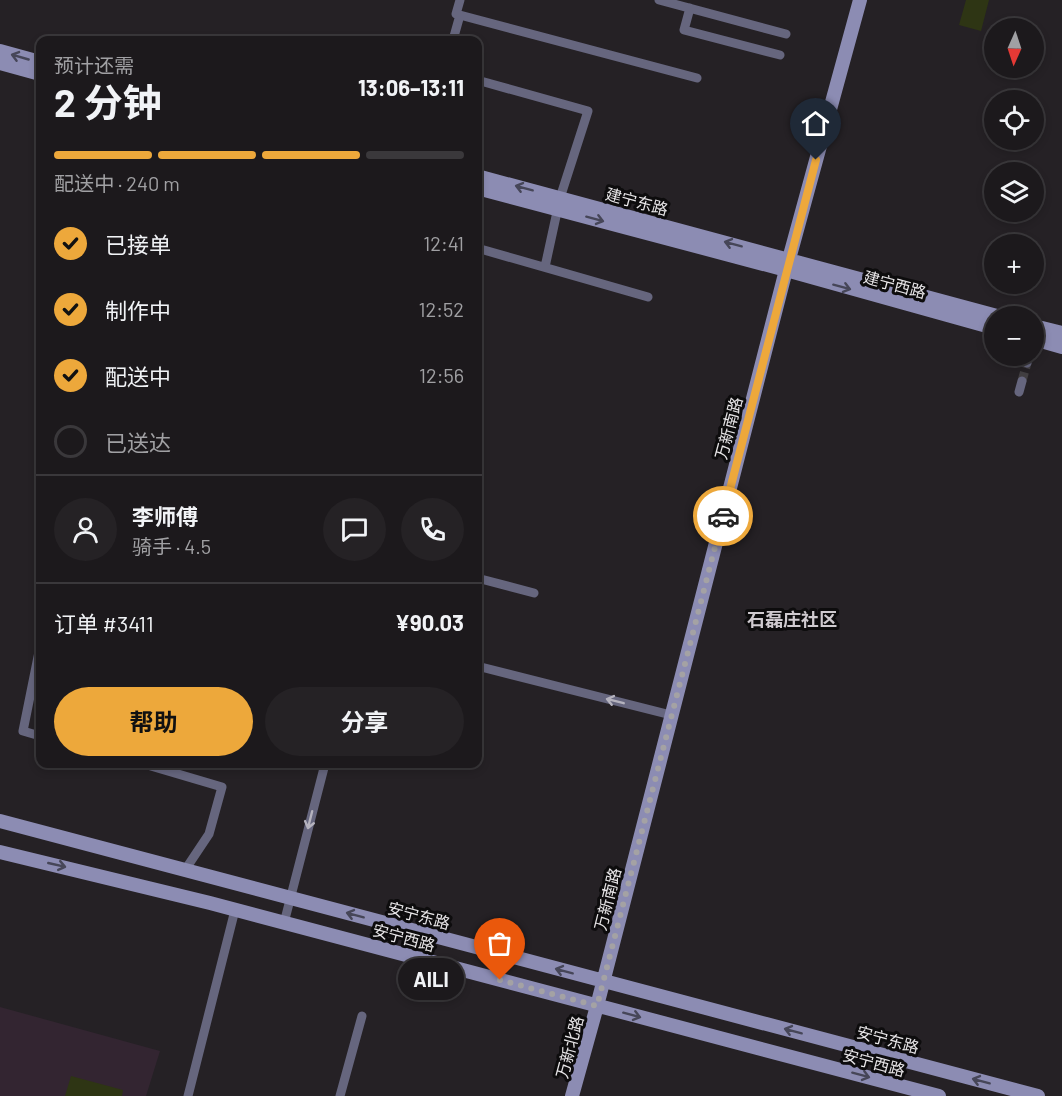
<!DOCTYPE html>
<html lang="zh">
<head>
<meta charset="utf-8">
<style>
	body { margin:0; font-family:Barlow,"Noto Sans SC",sans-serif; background:#252225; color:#f1f3f6; height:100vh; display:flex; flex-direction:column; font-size:22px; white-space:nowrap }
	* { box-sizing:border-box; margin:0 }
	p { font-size:20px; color:#a0a0a3 }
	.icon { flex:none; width:33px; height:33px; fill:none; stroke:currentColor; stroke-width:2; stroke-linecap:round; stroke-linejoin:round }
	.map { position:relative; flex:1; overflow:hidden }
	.drawer { position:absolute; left:36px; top:36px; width:446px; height:732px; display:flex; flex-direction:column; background:#1c191c; border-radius:12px; box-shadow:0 3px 9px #0003,0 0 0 2px #3a383b }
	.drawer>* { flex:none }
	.needle { width:39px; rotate:183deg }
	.tools { position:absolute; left:984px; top:18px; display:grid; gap:12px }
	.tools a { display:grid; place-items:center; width:60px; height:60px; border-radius:50%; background:#1c191c; box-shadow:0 3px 9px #0003,0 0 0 2px #3a383b; font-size:30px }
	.pin { position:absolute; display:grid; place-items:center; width:51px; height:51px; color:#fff; margin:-62px -26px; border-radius:50% 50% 50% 0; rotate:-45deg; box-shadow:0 0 6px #0007 }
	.pin .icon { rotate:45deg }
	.courier { position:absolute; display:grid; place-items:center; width:60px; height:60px; margin:-30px; border:4px solid #eda83b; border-radius:50%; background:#fff; color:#222; box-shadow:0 2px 8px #0007 }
	.bubble { position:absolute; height:42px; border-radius:21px; background:#1c191c; box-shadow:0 3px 9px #0003,0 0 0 2px #3a383b; font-size:20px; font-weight:700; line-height:42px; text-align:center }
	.headline em { font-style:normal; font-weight:700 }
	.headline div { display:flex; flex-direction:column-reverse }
	.headline { display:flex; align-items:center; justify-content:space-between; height:102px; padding:0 18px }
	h1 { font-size:39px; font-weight:700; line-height:45px }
	.bar { display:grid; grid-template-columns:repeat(4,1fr); gap:9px 6px; align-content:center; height:72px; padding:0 18px }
	.bar i { height:8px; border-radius:4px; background:#3a383b }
	.bar .active { background:#eda83b }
	.bar p { grid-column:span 4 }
	.line { display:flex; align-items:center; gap:15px; padding:0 18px; border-top:2px solid #3a383b }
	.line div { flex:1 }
	.round { display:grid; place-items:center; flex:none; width:63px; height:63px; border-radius:32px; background:#252225 }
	ol { padding:0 18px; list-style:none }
	li { display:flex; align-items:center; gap:18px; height:66px }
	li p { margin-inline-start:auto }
	li .icon { padding:6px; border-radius:50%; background:#eda83b; color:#111; stroke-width:4 }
	li:last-child { color:#a0a0a3 }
	li i { width:33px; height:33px; border:3px solid #3a383b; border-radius:50% }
	.cta { display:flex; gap:12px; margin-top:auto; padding:12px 18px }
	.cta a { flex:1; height:69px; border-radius:36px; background:#eda83b; color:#111; font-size:24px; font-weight:700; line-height:69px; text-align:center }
	.cta a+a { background:#252225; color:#f1f3f6 }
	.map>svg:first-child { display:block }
	.education { fill:#332531 }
	.park { fill:#2e3514 }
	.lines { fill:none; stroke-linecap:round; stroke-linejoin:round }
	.street-tunnel { stroke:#423f42; stroke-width:9; stroke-dasharray:9 4.5; stroke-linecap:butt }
	.street { stroke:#66667e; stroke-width:9 }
	.secondary { stroke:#8c8cb3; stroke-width:14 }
	.oneway { stroke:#464658 }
	.oneway2 { stroke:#b5b3be }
	.done { stroke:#a4a2a4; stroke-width:6; stroke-dasharray:0 10.8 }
	.route { stroke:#eda83b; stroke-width:8 }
	.labels { text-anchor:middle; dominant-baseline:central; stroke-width:6; stroke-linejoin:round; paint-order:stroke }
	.street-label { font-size:16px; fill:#e9e7e9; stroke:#0d0c0d }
	.neighbourhood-label { font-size:18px; font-weight:bold; fill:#cfcacf; stroke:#0d0c0d }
</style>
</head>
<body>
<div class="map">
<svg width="1062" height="1096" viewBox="0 0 1062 1096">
	<rect width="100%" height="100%" fill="#252125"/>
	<path class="education" d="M0,1007l160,44 -14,45h-146z"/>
	<path class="park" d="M966,0h23l-8,31 -22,-6z
		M71,1076l52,14 -1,6h-57z"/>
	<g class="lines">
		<path class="street-tunnel" d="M1022,381l5,-18"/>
		<path class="street" d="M460,0l-4,14 241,64
			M659,0l127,34
			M690,8l-6,22 96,25
			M292,40h2
			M453,40l7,-25
			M477,80l111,31 -28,87 -15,69
			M477,248l171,49
			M1027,363l2,-7
			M1019,392l3,-11
			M477,578l57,15
			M40,647l-17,84 17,5
			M477,666l194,49
			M144,764l78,23 -13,47 -24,36
			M284,923l41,-159
			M188,1096l47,-186
			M340,1096l22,-80"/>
		<path class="secondary" d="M0,51l40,11
			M0,63l40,11
			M477,176l520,140
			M477,188l309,82 208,58
			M1034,326l28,7
			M1034,339l28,8
			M0,821l1038,275
			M0,852l210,51 729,193
			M572,1096l25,-90 189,-736 74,-270"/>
	</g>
	<defs><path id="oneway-shaft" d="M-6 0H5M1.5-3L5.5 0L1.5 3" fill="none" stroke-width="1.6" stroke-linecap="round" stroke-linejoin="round" transform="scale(1.5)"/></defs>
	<g class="oneway">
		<use href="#oneway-shaft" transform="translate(20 57) rotate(-164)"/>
		<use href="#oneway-shaft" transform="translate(524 188) rotate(-165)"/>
		<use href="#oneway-shaft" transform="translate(595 219) rotate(15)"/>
		<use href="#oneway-shaft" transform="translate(733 244) rotate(-165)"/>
		<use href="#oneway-shaft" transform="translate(842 287) rotate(15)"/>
		<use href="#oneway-shaft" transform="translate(57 865) rotate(13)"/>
		<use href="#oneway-shaft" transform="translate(355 915) rotate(-165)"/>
		<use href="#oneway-shaft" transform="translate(564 971) rotate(-165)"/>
		<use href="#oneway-shaft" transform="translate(632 1015) rotate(15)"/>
		<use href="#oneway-shaft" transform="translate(793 1031) rotate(-165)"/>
		<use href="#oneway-shaft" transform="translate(861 1075) rotate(15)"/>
		<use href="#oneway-shaft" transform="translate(981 1081) rotate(-165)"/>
	</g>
	<g class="oneway2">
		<use href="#oneway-shaft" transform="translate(615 701) rotate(-166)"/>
		<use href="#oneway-shaft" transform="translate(310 820) rotate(104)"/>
	</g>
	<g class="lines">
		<path class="done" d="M500,980l97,26 126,-490"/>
		<path class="route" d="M723,516l93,-356"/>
	</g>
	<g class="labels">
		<g class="street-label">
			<text transform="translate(637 201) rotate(15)">建宁东路</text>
			<text transform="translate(895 284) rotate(15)">建宁西路</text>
			<text transform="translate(728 428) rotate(-75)">万新南路</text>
			<text transform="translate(607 899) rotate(-76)">万新南路</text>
			<text transform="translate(419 915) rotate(15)">安宁东路</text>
			<text transform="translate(404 937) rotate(15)">安宁西路</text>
			<text transform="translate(888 1039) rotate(15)">安宁东路</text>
			<text transform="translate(569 1047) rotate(-75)">万新北路</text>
			<text transform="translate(874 1062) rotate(15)">安宁西路</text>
		</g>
		<g class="neighbourhood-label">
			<text x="792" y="619">石磊庄社区</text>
		</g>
	</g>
</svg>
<div class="tools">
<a><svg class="needle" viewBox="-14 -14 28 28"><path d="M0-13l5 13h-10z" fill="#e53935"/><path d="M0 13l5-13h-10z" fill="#a0a0a3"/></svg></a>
<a><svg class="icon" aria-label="locate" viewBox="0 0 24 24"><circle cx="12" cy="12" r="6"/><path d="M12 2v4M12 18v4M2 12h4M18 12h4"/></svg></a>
<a><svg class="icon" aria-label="layers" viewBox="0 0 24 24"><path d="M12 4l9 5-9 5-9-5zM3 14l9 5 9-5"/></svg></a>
<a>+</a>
<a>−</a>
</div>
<div class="pin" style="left:500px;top:980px;background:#ea580c"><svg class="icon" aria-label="bag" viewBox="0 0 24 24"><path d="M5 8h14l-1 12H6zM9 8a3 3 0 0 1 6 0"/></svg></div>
<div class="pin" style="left:816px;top:160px;background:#1f2937"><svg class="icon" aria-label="home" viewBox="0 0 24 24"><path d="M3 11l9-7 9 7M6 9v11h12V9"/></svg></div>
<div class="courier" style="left:723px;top:516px"><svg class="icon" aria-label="car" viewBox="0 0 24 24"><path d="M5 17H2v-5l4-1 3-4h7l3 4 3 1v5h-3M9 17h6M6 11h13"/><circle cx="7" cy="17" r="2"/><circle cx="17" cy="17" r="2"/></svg></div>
<div class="bubble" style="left:398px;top:958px;width:66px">AILI</div>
<section class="drawer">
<div class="headline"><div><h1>2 分钟</h1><p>预计还需</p></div><em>13:06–13:11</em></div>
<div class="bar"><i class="active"></i><i class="active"></i><i class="active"></i><i></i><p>配送中 · 240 m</p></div>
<ol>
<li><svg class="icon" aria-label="check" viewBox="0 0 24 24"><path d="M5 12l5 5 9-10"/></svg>已接单<p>12:41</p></li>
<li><svg class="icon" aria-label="check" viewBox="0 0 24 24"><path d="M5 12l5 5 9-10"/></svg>制作中<p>12:52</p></li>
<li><svg class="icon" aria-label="check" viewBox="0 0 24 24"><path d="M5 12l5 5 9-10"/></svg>配送中<p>12:56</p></li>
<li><i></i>已送达</li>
</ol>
<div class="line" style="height:108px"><a class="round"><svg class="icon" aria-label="person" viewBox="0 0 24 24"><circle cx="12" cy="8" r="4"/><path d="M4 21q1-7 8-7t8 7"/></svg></a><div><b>李师傅</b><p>骑手 · 4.5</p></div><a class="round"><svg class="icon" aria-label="chat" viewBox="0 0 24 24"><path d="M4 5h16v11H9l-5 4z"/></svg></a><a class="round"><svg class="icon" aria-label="phone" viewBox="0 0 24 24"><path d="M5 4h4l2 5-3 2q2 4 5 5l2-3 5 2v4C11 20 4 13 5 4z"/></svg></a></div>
<div class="line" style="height:78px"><div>订单 #3411</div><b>¥90.03</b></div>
<div class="cta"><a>帮助</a><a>分享</a></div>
</section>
</div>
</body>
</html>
